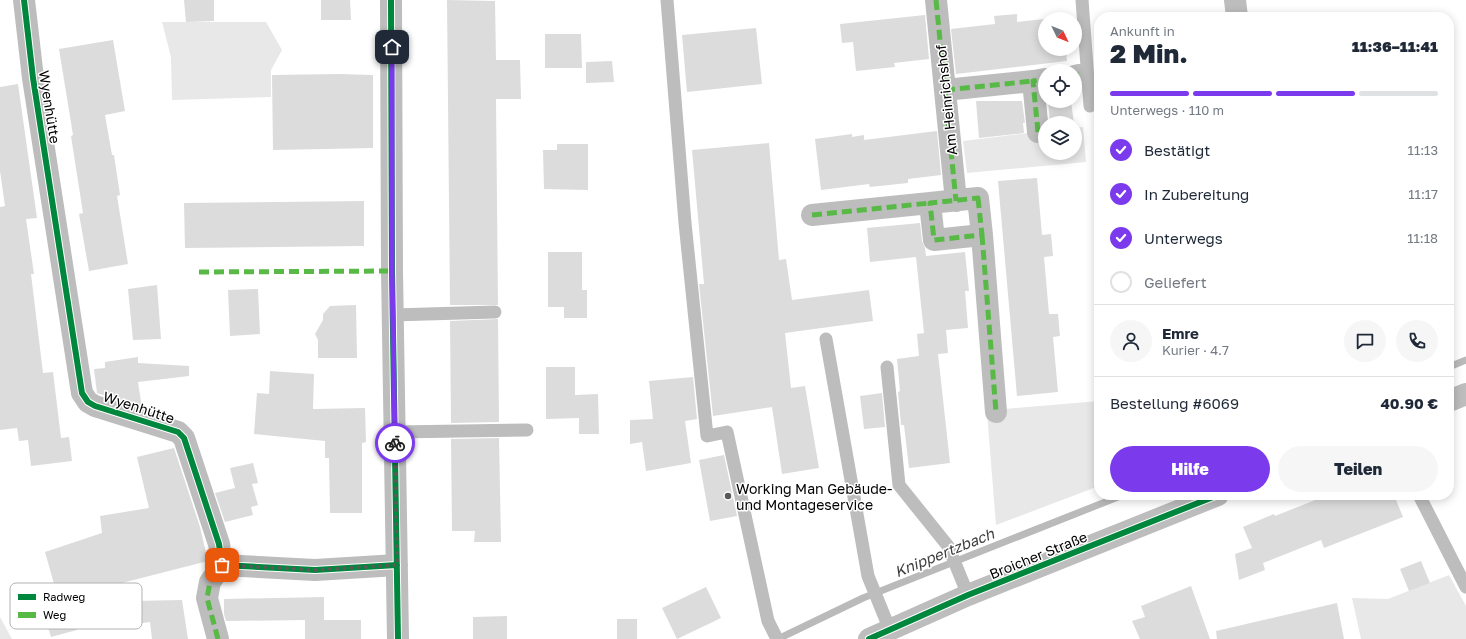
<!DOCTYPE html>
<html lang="de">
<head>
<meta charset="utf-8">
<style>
	body { margin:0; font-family:"Golos Text",sans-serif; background:#f6f6f7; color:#1f2937; height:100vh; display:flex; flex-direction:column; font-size:15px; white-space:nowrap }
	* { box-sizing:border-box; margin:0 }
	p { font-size:13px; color:#747a83 }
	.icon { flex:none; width:22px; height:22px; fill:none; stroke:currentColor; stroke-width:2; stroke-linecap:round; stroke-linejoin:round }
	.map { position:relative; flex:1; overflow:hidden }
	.sheet { position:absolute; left:1094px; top:12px; width:360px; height:488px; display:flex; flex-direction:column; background:#fff; border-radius:16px; box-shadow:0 2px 10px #0003 }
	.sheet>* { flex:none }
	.needle { width:26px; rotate:133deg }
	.buttons { position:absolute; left:1038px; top:12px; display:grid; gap:8px }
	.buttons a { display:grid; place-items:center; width:44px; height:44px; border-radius:50%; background:#fff; box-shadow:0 2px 10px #0003; font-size:20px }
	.pin { position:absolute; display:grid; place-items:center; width:34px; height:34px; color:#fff; margin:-17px; border-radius:8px; box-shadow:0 2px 6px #0006 }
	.courier { position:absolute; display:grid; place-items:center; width:40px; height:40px; margin:-20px; border:3px solid #7c3aed; border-radius:50%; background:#fff; color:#222; box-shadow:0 1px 5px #0007 }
	.headline em { font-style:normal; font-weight:800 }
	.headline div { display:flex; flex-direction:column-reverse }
	.headline { display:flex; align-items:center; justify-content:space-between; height:68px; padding:0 16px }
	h1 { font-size:26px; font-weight:800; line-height:30px }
	.bar { display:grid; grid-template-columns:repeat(4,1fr); gap:6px 4px; align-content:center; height:48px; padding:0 16px }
	.bar i { height:5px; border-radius:3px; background:#e0e1e3 }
	.bar .current { background:#7c3aed }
	.bar p { grid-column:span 4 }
	.line { display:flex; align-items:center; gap:10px; padding:0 16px; border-top:1px solid #e0e1e3 }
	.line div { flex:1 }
	.round { display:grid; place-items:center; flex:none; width:42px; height:42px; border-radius:21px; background:#f6f6f7 }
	ol { padding:0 16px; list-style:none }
	li { display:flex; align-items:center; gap:12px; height:44px }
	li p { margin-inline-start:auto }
	li .icon { padding:4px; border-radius:50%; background:#7c3aed; color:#fff; stroke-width:4 }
	li:last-child { color:#747a83 }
	li i { width:22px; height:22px; border:2px solid #e0e1e3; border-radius:50% }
	.button { display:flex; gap:8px; margin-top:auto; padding:8px 16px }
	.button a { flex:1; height:46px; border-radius:24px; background:#7c3aed; color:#fff; font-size:16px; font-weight:800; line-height:46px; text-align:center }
	.button a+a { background:#f6f6f7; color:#1f2937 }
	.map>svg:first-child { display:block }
	.green { fill:#e8e8e8 }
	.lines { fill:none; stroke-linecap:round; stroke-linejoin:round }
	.stream { stroke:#bababa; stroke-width:7 }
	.building { fill:#dcdcdc }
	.service { stroke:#bdbdbd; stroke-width:13 }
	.minor { stroke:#bdbdbd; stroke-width:22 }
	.tertiary { stroke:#bdbdbd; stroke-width:22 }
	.quiet { stroke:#58b947; stroke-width:5; stroke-dasharray:10 5; stroke-linecap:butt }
	.cycleway-casing { stroke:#fff; stroke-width:8 }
	.cycleway { stroke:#00873e; stroke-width:6 }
	.done { stroke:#595959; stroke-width:4; stroke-dasharray:0 7.2 }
	.route { stroke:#7c3aed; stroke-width:5 }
	.poi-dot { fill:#595959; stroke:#fff; stroke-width:1.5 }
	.labels { text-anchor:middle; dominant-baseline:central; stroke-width:3; stroke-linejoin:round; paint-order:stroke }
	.street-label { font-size:14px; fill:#000; stroke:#fff }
	.poi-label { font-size:14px; fill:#000; stroke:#fff; text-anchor:start }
	.water-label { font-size:15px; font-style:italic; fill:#3e3e3e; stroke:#fff }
	.key { fill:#fff; stroke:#b2b2b2; stroke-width:1 }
	.key-label { font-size:11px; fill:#000 }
</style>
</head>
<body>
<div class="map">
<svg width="1466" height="639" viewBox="0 0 1466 639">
	<rect width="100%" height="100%" fill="#fff"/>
	<path class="green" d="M162,22h104l16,28 -11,20v27l-99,3 -1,-43z
		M1083,127l3,35 -119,11 -4,-32 82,-10v22h30v-25z
		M1099,401v85l-103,39 -9,-112 17,-4z
		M1449,575l17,31v33h-105l-9,-41 36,1z
		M0,617l12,22h-12z"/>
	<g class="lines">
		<path class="stream" d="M1449,367l17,-7
			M778,639l85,-41 260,-103"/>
	</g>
	<path class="building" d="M184,0h30v21l-28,1z
		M321,0h29l1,20h-30z
		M447,0l48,1 1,59h24l1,39h-25l2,206h-48z
		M1017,14v8l45,-5v2h-17v30h21l1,12 -111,13 -5,-45 44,-5 -1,-8z
		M925,15l4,44 -35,4 1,4 -39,4 -3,-29 -11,1 -2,-19z
		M756,28l6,56 -75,8 -5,-57z
		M545,34h36l1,34h-37z
		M113,40l12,71 -20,4 7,40h2l6,40 -3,1 11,68 -39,7 -10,-57 4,-1 -12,-77 2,-1 -14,-86z
		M612,61l2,21 -28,1v-21z
		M339,74l34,1v73l-100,2 -1,-75z
		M18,84l19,134 -11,1 8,55h-3l12,99 10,-1 8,66 8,-1 3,24 -41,5 -3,-26 -9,1 -2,-13 -17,2v-223l5,-1 -5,-35v-84z
		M976,101h46l3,22h-2l1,10 -45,5z
		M1048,101h23l3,22h-24z
		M937,131l4,44 -33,4v4l-38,4 -1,-3 -48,6 -6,-51 37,-5v3l12,-2v5z
		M769,143l10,117 7,-1 6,41 77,-10 4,31 -88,12 6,55 14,-2 14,82 -37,6 -10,-67 -59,9 -14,-132h5l-12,-134z
		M557,144h31v46l-44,-1 -1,-39h14z
		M1037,178l5,57 9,-1 2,22 -9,1 5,57h9l2,22 -7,1 5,55 -41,4 -19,-215z
		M364,201v45l-179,2 -1,-45z
		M920,223l2,18 3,7 1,8 39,-4 4,39h-4l3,37 -22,2 2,23 -10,1 12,109 -41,5 -5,-43h-3l-3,-33 2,-1 -3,-32 22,-3 -2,-22 7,-1 -8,-76 -46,5 -3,-34z
		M548,252h34v38h5v28h-23v-11h-16z
		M157,285l4,54 -28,1 -5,-51z
		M258,289l2,45 -30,2 -2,-46z
		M356,305l1,53h-39v-18l-3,-6 8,-14v-6l7,-8z
		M498,319l1,103 -48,1 -1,-102z
		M138,357v6l51,3v10l-51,6 4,26 -45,-15 -3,-24 11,-1v-6z
		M546,367h29v28l23,-1 1,40h-20v-16l-33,1z
		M270,371l44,3 -1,35 52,-1 1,34 -4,1v70h-32l-1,-55h-4v-17l-71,-7 3,-41 12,1z
		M693,377l4,42 -12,2 6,42 -45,8 -4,-29 -12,2v-24l23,-1 -4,-38z
		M882,393l3,34 -21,2 -4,-33z
		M499,438l2,104h-27l1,-11h-23l-1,-92z
		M174,448l26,79 8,34 -133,34 2,16 -6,1 6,18 -26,7 -13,-41 18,-5 -11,-39 57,-19 -2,-17 49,-8 -12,-51z
		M724,455l13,61 -27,5 -11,-61z
		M253,463l5,20 -6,1 6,21 -7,2 2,8 -28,7 -10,-29 20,-5 -5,-20z
		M1328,495h66l9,22 -79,31 -3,-8 -58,23 2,7 -26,10 -4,-26 17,-6 -9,-21 31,-13 1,2z
		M1421,561l9,22 -21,8 -9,-22z
		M1191,586l19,53h-70l-8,-18 13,-4 -4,-11z
		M706,587l15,31 -44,21 -15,-31z
		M324,597v23h37v19h-56v-19l-79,1 -2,-7v-15z
		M182,600l6,39h-36l-2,-17 -14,2 -3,-23z
		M1337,603l7,36h-127l-1,-8z
		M507,616v23h-34v-22z
		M617,619h20v20h-20z"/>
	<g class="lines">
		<path class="service" d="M667,0l18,223 22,213 20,-4 41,189 9,18
			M1082,0l8,106
			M393,315l102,-3
			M826,339l42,237 22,54
			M887,367l12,118 49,61 20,49
			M395,432l132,-2
			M1419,495l47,92"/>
		<path class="minor" d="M24,0l9,78 49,315 6,9 7,4 83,26 6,6 35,106 3,21 93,5 82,-5
			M391,0l1,271 6,368
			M936,0l20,201
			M1235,0l2,17
			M1075,76l4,-1
			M945,90l88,-9
			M1038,132l-5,-51 12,-2
			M978,198l4,37 -48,5 -4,-37z
			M812,215l118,-12
			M982,235l14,177
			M218,639l-11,-41 3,-16 12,-17"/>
		<path class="tertiary" d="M1449,401l17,-7
			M869,639l99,-44 250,-100"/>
		<path class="quiet" d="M936,0l20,201
			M1075,76l4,-1
			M945,90l88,-9
			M1038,132l-5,-51 12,-2
			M978,198l4,37 -48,5 -4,-37z
			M812,215l118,-12
			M982,235l14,177
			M199,272l193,-1
			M218,639l-11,-41 3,-16 12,-17"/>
		<defs>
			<path id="cycleway" d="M24,0l9,78 49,315 6,9 7,4 83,26 6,6 35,106 3,21 93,5 82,-5
				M391,0l1,271 6,368
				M869,639l99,-44 250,-100"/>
		</defs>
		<use href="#cycleway" class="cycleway-casing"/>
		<use href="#cycleway" class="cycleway"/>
	</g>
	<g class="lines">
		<path class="done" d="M222,565l93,5 82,-5 -2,-122"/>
		<path class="route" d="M392,47v224l3,172"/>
	</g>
	<circle class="poi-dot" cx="728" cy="496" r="4"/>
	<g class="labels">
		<g class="street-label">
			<text transform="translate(946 100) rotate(-96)">Am Heinrichshof</text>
			<text transform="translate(50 107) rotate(81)">Wyenhütte</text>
			<text transform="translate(139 407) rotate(18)">Wyenhütte</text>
			<text transform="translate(1038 555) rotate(-22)">Broicher Straße</text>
		</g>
		<g class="poi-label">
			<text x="736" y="488">Working Man Gebäude-<tspan x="736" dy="16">und Montageservice</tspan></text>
		</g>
		<g class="water-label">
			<text transform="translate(944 552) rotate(-22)">Knippertzbach</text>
		</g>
	</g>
	<rect x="10" y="583" width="132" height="46" rx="6" class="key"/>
	<rect x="18" y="594" width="18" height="6" fill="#00873e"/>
	<rect x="18" y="612" width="18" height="6" fill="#58b947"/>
	<g class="key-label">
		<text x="43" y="601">Radweg</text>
		<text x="43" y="619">Weg</text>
	</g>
</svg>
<div class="buttons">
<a><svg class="needle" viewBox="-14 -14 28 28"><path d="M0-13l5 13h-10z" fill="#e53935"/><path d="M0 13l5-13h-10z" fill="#747a83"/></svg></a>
<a><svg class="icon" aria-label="locate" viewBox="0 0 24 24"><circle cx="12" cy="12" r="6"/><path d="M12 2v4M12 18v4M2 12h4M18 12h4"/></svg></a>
<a><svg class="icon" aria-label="layers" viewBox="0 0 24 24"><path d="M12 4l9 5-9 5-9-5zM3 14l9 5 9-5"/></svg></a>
</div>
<div class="pin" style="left:222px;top:565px;background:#ea580c"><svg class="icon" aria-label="bag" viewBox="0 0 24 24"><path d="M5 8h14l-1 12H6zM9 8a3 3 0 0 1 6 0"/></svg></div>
<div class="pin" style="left:392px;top:47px;background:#1f2937"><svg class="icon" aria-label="home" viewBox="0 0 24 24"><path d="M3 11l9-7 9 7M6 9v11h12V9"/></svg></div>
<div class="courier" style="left:395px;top:443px"><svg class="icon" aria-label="bike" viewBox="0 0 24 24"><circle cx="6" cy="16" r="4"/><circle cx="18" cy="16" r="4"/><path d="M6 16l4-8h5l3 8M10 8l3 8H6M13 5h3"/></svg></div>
<section class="sheet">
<div class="headline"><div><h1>2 Min.</h1><p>Ankunft in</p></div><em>11:36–11:41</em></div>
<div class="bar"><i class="current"></i><i class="current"></i><i class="current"></i><i></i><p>Unterwegs · 110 m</p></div>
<ol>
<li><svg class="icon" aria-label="check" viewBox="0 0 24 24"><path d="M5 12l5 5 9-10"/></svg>Bestätigt<p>11:13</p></li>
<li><svg class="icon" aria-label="check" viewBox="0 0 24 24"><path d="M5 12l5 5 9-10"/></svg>In Zubereitung<p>11:17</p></li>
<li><svg class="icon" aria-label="check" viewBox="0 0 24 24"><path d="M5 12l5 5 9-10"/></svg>Unterwegs<p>11:18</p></li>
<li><i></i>Geliefert</li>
</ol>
<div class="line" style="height:72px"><a class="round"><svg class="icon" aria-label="person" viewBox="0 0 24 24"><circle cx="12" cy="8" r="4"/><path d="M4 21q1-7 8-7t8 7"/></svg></a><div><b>Emre</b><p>Kurier · 4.7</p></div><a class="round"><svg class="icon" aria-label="chat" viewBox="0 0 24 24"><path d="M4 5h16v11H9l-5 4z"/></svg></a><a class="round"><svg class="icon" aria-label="phone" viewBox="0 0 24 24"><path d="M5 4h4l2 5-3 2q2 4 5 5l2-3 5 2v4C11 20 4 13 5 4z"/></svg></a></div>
<div class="line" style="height:52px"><div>Bestellung #6069</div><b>40.90 €</b></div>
<div class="button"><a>Hilfe</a><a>Teilen</a></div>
</section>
</div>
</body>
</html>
